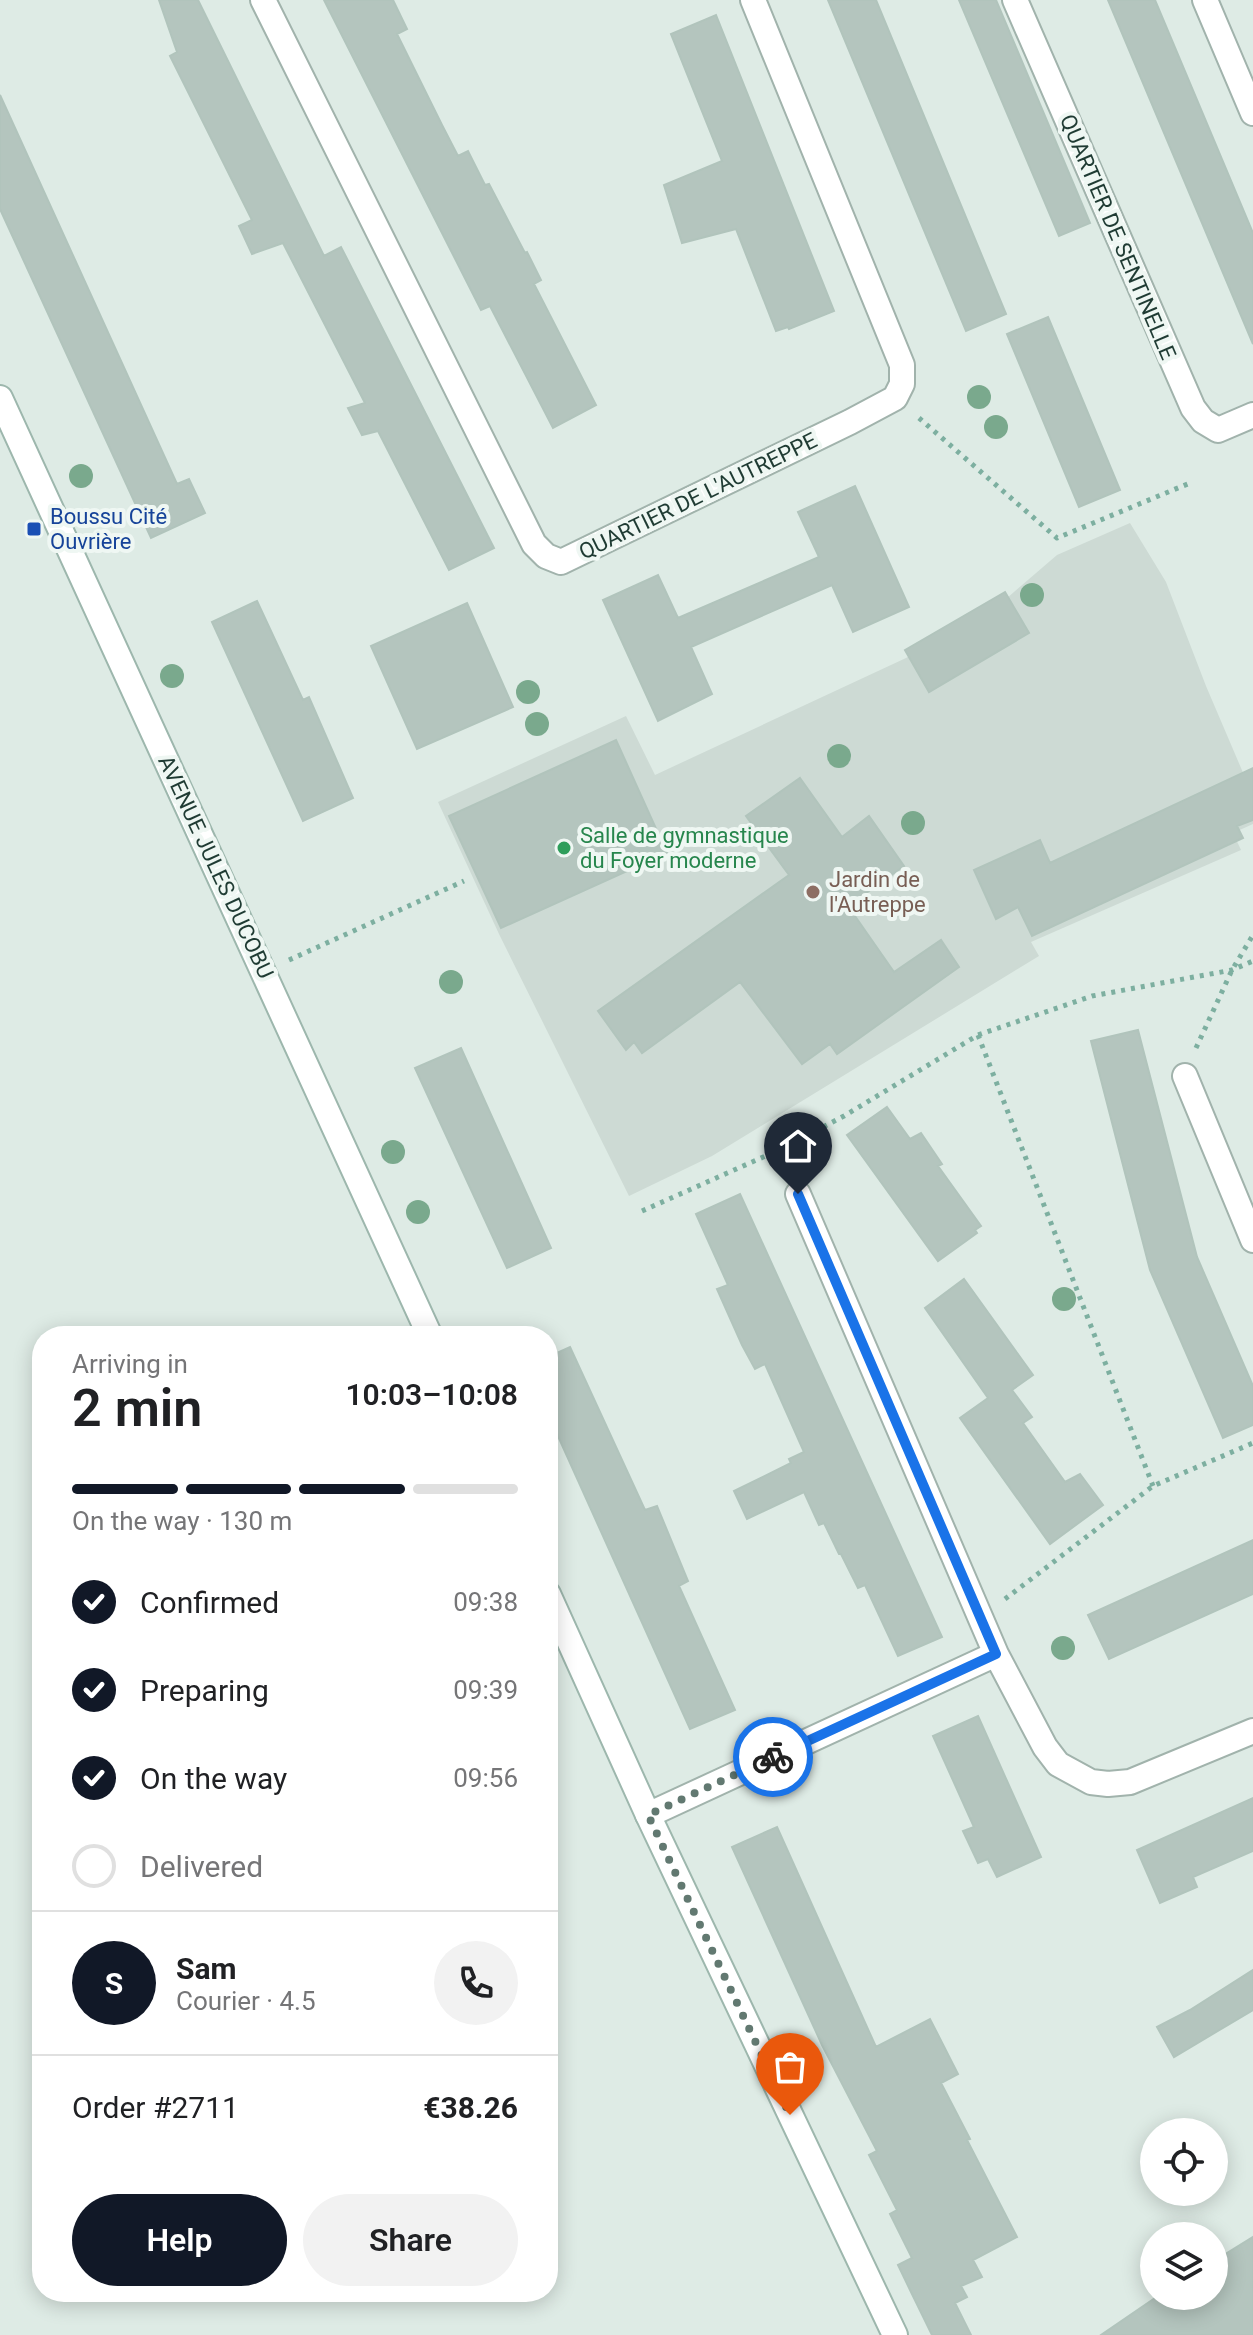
<!DOCTYPE html>
<html lang="en">
<head>
<meta charset="utf-8">
<style>
	body { margin:0; font-family:Roboto,sans-serif; background:#f2f2f2; color:#202124; height:100vh; display:flex; flex-direction:column; font-size:30px; white-space:nowrap }
	* { box-sizing:border-box; margin:0 }
	p { font-size:26px; color:#757577 }
	.icon { flex:none; width:44px; height:44px; fill:none; stroke:currentColor; stroke-width:2; stroke-linecap:round; stroke-linejoin:round }
	.map { position:relative; flex:1; overflow:hidden }
	.details { position:absolute; left:32px; top:1326px; width:526px; height:976px; display:flex; flex-direction:column; background:#fff; border-radius:32px; box-shadow:0 4px 20px #0003 }
	.details>* { flex:none }
	.buttons { position:absolute; left:1140px; top:2118px; display:grid; gap:16px }
	.buttons a { display:grid; place-items:center; width:88px; height:88px; border-radius:50%; background:#fff; box-shadow:0 4px 20px #0003; font-size:40px }
	.pin { position:absolute; display:grid; place-items:center; width:68px; height:68px; color:#fff; margin:-82px -34px; border-radius:50% 50% 50% 0; rotate:-45deg; box-shadow:0 0 8px #0007 }
	.pin .icon { rotate:45deg }
	.courier { position:absolute; display:grid; place-items:center; width:80px; height:80px; margin:-40px; border:6px solid #1a73e8; border-radius:50%; background:#fff; color:#222; box-shadow:0 2px 10px #0007 }
	.overview em { font-style:normal; font-weight:600 }
	.overview div { display:flex; flex-direction:column-reverse }
	.overview { display:flex; align-items:center; justify-content:space-between; height:136px; padding:0 40px }
	h1 { font-size:52px; font-weight:600; line-height:60px }
	.bar { display:grid; grid-template-columns:repeat(4,1fr); gap:12px 8px; align-content:center; height:96px; padding:0 40px }
	.bar i { height:10px; border-radius:6px; background:#e0e0e0 }
	.bar .current { background:#111827 }
	.bar p { grid-column:span 4 }
	.line { display:flex; align-items:center; gap:20px; padding:0 40px; border-top:2px solid #e0e0e0 }
	.line div { flex:1 }
	.round { display:grid; place-items:center; flex:none; width:84px; height:84px; border-radius:42px; background:#f2f2f2 }
	ol { padding:0 40px; list-style:none }
	li { display:flex; align-items:center; gap:24px; height:88px }
	li p { margin-inline-start:auto }
	li .icon { padding:8px; border-radius:50%; background:#111827; color:#fff; stroke-width:4 }
	li:last-child { color:#757577 }
	li i { width:44px; height:44px; border:4px solid #e0e0e0; border-radius:50% }
	.button { display:flex; gap:16px; margin-top:auto; padding:16px 40px }
	.button a { flex:1; height:92px; border-radius:48px; background:#111827; color:#fff; font-size:32px; font-weight:600; line-height:92px; text-align:center }
	.button a+a { background:#f2f2f2; color:#202124 }
	.map>svg:first-child { display:block }
	.built { fill:#cddad4 }
	.building { fill:#b4c5be; stroke:#b1c4bc; stroke-width:2 }
	.lines { fill:none; stroke-linecap:round; stroke-linejoin:round }
	.street-casing { stroke:#a1b3ac; stroke-width:28 }
	.secondary-casing { stroke:#9db7ad; stroke-width:28 }
	.path { stroke:#7dafa0; stroke-width:5; stroke-dasharray:4 6; stroke-linecap:butt }
	.street { stroke:#fff; stroke-width:24 }
	.secondary { stroke:#fff; stroke-width:24 }
	.tree { fill:#7aa98d }
	.done { stroke:#627971; stroke-width:8; stroke-dasharray:0 14.4 }
	.route { stroke:#1a73e8; stroke-width:10 }
	.transit-dot { fill:#1a4fb4; stroke:#eff7f3; stroke-width:3 }
	.leisure-dot { fill:#2e9e5b; stroke:#eff7f3; stroke-width:3 }
	.education-dot { fill:#8d6e63; stroke:#eff7f3; stroke-width:3 }
	.labels { text-anchor:middle; dominant-baseline:central; stroke-width:8; stroke-linejoin:round; paint-order:stroke }
	.street-label { font-size:22px; fill:#1f3b33; stroke:#eff7f3 }
	.transit-label { font-size:22px; fill:#164399; stroke:#eff7f3; text-anchor:start }
	.leisure-label { font-size:22px; fill:#27864d; stroke:#eff7f3; text-anchor:start }
	.education-label { font-size:22px; fill:#785e54; stroke:#eff7f3; text-anchor:start }
</style>
</head>
<body>
<div class="map">
<svg width="1253" height="2335" viewBox="0 0 1253 2335">
	<rect width="100%" height="100%" fill="#deebe5"/>
	<path class="built" d="M1130,523l36,59 40,104 47,110v28l-20,9 8,17 -210,92 8,14 -327,200 -83,40 -130,-262 -61,-132 188,-86 29,59 251,-117 93,-53 58,-50z"/>
	<path class="building" d="M159,0h39l126,256 17,-9 153,301 -45,22 -71,-139 -16,4 -14,-27 17,-5 -82,-160 -31,11 -13,-28 13,-6 -82,-164 7,-4z
		M324,0h69l14,29 -10,5 45,91 16,31 10,-5 17,34 4,-1 36,69 2,-1 14,28 -7,4 62,121 -43,23 -63,-122 -9,4z
		M828,0h48l130,314 -40,17z
		M959,0h37l94,223 -31,13z
		M1108,0h47l98,233v111z
		M716,15l118,296 -45,18 -1,-2 -12,4 -40,-102 -54,14 -18,-58 58,-24 -51,-127z
		M0,95l177,389 12,-5 16,34 -54,25 -151,-329z
		M1048,317l72,173 -41,17 -72,-173z
		M855,486l54,121 -56,25 -21,-47 -141,62 21,47 -54,27 -55,-121 55,-25 20,43 141,-61 -21,-45z
		M1005,592l24,41 -100,59 -24,-42z
		M257,601l46,99 6,-3 44,101 -50,23 -91,-199z
		M467,603l46,104 -96,42 -46,-103z
		M616,740l51,113 -166,75 -52,-112z
		M1253,768v52l-16,6 6,12 -211,98 -14,-29 -22,12 -22,-49 66,-30 10,23z
		M800,778l42,59 27,-21 35,50 -56,40 46,66 47,-32 18,27 -122,87 -7,-10 -28,20 -62,-82 -98,71 -8,-11 -8,8 -28,-39 191,-136 -43,-59z
		M1138,1030l59,227 56,129v39l-30,13 -73,-168 -59,-229z
		M461,1048l90,200 -44,20 -92,-200z
		M887,1107l23,32 11,-6 21,31 -4,2 43,60 -6,4 2,3 -39,28 -91,-126z
		M740,1194l202,443 -44,19 -33,-71 -7,3 -17,-34h-2l-15,-31 -5,2 -15,-33 -57,27 -13,-28 57,-28 -2,-4 15,-7 -39,-88 -10,5 -13,-24 -25,-56 11,-4 -32,-71z
		M964,1279l69,96 -21,15 20,27 -9,6 42,59 15,-8 23,31 -53,39 -90,-126 28,-20 -63,-90z
		M570,1347l75,163 12,-4 31,75 -9,5 56,124 -45,19 -142,-315v-57z
		M1253,1540v54l-144,65 -21,-44z
		M978,1716l63,141 -44,20 -9,-18 -10,4 -15,-32 11,-4 -41,-91z
		M1253,1798v53l-60,26 4,10 -37,16 -23,-53z
		M777,1827l99,220 54,-28 28,55 -17,9 29,56 -3,1 50,97 -44,23 9,17 -21,9 6,11 -12,6 16,32h-39l-21,-43 -13,-27 14,-7 -22,-44 7,-4 -28,-55 8,-4 -55,-106 -90,-198z
		M1253,1970v40l-79,47 -17,-30 33,-17z
		M1253,2237v98h-152l57,-39h56v-35z"/>
	<g class="lines">
		<defs>
			<path id="street" d="M263,0l271,544 12,12 15,6 289,-140 45,-24 7,-14v-19l-149,-365
				M1015,0l178,408 10,13 15,9 35,-15
				M1205,0l48,113
				M1185,1076l68,164
				M798,1194l198,460
				M648,1815l348,-161 49,93 13,17 33,18 17,2 22,-2 123,-51"/>
			<path id="secondary" d="M0,398l430,938
				M548,1594l100,221 247,520"/>
		</defs>
		<use href="#street" class="street-casing"/>
		<use href="#secondary" class="secondary-casing"/>
		<path class="path" d="M919,418l138,120 133,-55
			M289,960l175,-79
			M978,1035l175,451
			M1196,1048l36,-78 21,-35
			M779,1150l8,18
			M642,1211l137,-61 65,-34 134,-81 114,-39 140,-26 21,-9
			M1005,1599l148,-113 100,-43"/>
		<use href="#street" class="street"/>
		<use href="#secondary" class="secondary"/>
	</g>
	<g class="tree">
		<circle cx="979" cy="397" r="12"/>
		<circle cx="996" cy="427" r="12"/>
		<circle cx="81" cy="476" r="12"/>
		<circle cx="1032" cy="595" r="12"/>
		<circle cx="172" cy="676" r="12"/>
		<circle cx="528" cy="692" r="12"/>
		<circle cx="537" cy="724" r="12"/>
		<circle cx="839" cy="756" r="12"/>
		<circle cx="913" cy="823" r="12"/>
		<circle cx="451" cy="982" r="12"/>
		<circle cx="393" cy="1152" r="12"/>
		<circle cx="418" cy="1212" r="12"/>
		<circle cx="1064" cy="1299" r="12"/>
		<circle cx="1063" cy="1648" r="12"/>
	</g>
	<g class="lines">
		<path class="done" d="M773,1757l-125,58 142,300"/>
		<path class="route" d="M773,1757l223,-103 -198,-460"/>
	</g>
	<rect class="transit-dot" x="26" y="521" width="16" height="16" rx="4"/>
	<circle class="leisure-dot" cx="564" cy="848" r="8"/>
	<circle class="education-dot" cx="813" cy="892" r="8"/>
	<g class="labels">
		<g class="street-label">
			<text transform="translate(1118 237) rotate(67)">QUARTIER DE SENTINELLE</text>
			<text transform="translate(698 496) rotate(-26)">QUARTIER DE L'AUTREPPE</text>
			<text transform="translate(216 867) rotate(65)">AVENUE JULES DUCOBU</text>
		</g>
		<g class="transit-label">
			<text x="50" y="516">Boussu Cité<tspan x="50" dy="25">Ouvrière</tspan></text>
		</g>
		<g class="leisure-label">
			<text x="580" y="835">Salle de gymnastique<tspan x="580" dy="25">du Foyer moderne</tspan></text>
		</g>
		<g class="education-label">
			<text x="829" y="879">Jardin de<tspan x="829" dy="25">l'Autreppe</tspan></text>
		</g>
	</g>
</svg>
<div class="buttons">
<a><svg class="icon" aria-label="locate" viewBox="0 0 24 24"><circle cx="12" cy="12" r="6"/><path d="M12 2v4M12 18v4M2 12h4M18 12h4"/></svg></a>
<a><svg class="icon" aria-label="layers" viewBox="0 0 24 24"><path d="M12 4l9 5-9 5-9-5zM3 14l9 5 9-5"/></svg></a>
</div>
<div class="pin" style="left:790px;top:2115px;background:#ea580c"><svg class="icon" aria-label="bag" viewBox="0 0 24 24"><path d="M5 8h14l-1 12H6zM9 8a3 3 0 0 1 6 0"/></svg></div>
<div class="pin" style="left:798px;top:1194px;background:#1f2937"><svg class="icon" aria-label="home" viewBox="0 0 24 24"><path d="M3 11l9-7 9 7M6 9v11h12V9"/></svg></div>
<div class="courier" style="left:773px;top:1757px"><svg class="icon" aria-label="bike" viewBox="0 0 24 24"><circle cx="6" cy="16" r="4"/><circle cx="18" cy="16" r="4"/><path d="M6 16l4-8h5l3 8M10 8l3 8H6M13 5h3"/></svg></div>
<section class="details">
<div class="overview"><div><h1>2 min</h1><p>Arriving in</p></div><em>10:03–10:08</em></div>
<div class="bar"><i class="current"></i><i class="current"></i><i class="current"></i><i></i><p>On the way · 130 m</p></div>
<ol>
<li><svg class="icon" aria-label="check" viewBox="0 0 24 24"><path d="M5 12l5 5 9-10"/></svg>Confirmed<p>09:38</p></li>
<li><svg class="icon" aria-label="check" viewBox="0 0 24 24"><path d="M5 12l5 5 9-10"/></svg>Preparing<p>09:39</p></li>
<li><svg class="icon" aria-label="check" viewBox="0 0 24 24"><path d="M5 12l5 5 9-10"/></svg>On the way<p>09:56</p></li>
<li><i></i>Delivered</li>
</ol>
<div class="line" style="height:144px"><b class="round" style="background:#111827;color:#fff">S</b><div><b>Sam</b><p>Courier · 4.5</p></div><a class="round"><svg class="icon" aria-label="phone" viewBox="0 0 24 24"><path d="M5 4h4l2 5-3 2q2 4 5 5l2-3 5 2v4C11 20 4 13 5 4z"/></svg></a></div>
<div class="line" style="height:104px"><div>Order #2711</div><b>€38.26</b></div>
<div class="button"><a>Help</a><a>Share</a></div>
</section>
</div>
</body>
</html>
